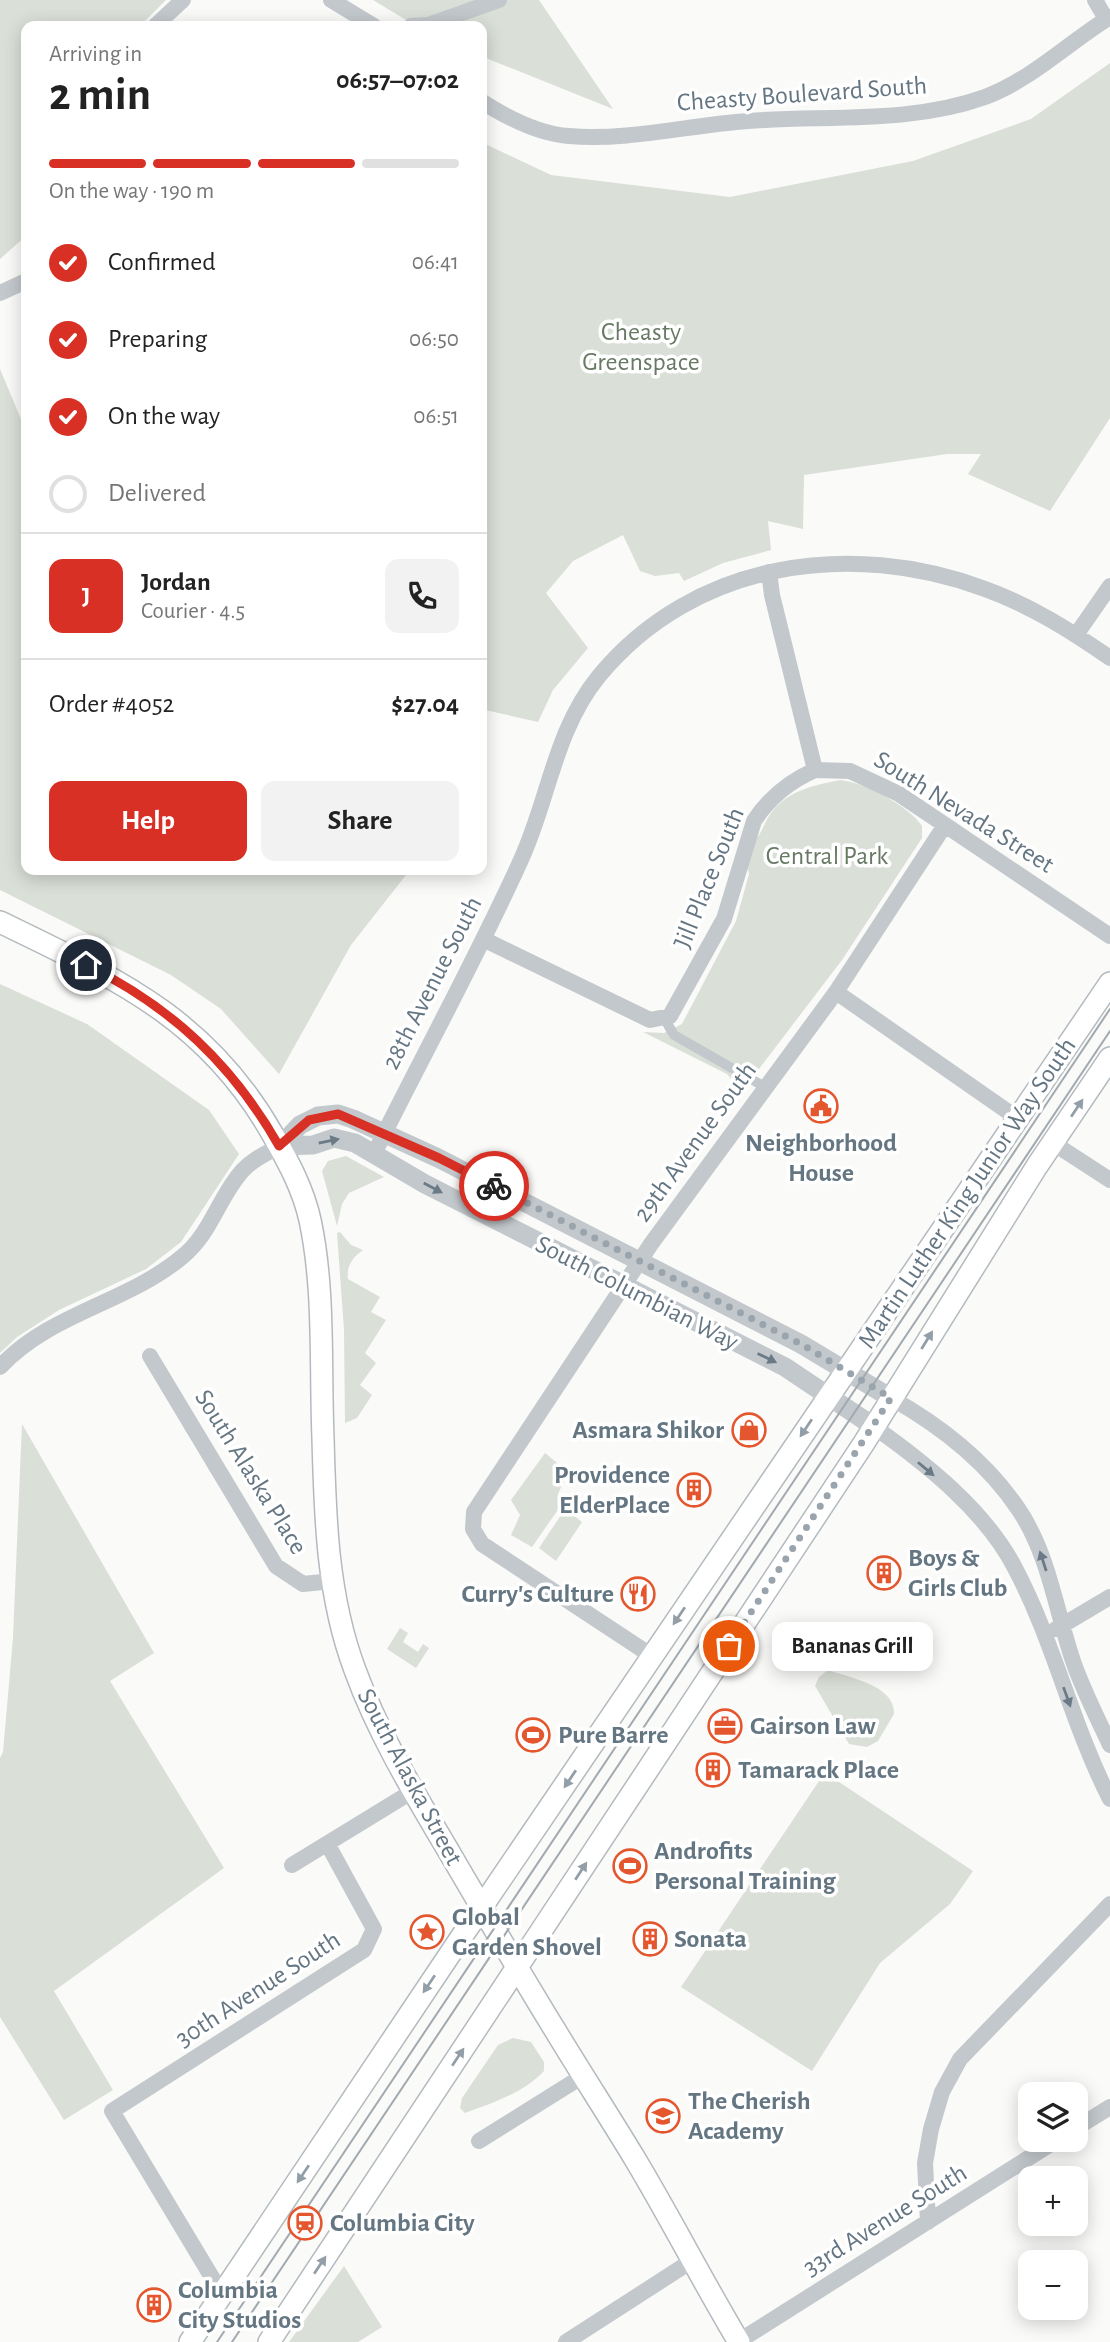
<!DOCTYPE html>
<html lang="en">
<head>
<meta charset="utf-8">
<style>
	body { margin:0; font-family:"Alegreya Sans",sans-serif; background:#f2f2f2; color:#222; height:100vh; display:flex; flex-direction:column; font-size:26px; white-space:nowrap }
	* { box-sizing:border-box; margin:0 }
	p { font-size:23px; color:#767676 }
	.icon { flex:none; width:38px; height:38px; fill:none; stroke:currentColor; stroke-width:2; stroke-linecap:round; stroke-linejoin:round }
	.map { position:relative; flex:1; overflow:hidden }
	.details { position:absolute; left:21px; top:21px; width:466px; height:854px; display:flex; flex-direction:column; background:#fff; border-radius:14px; box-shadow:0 4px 18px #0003 }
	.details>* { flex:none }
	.buttons { position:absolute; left:1018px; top:2082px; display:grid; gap:14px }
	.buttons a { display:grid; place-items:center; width:70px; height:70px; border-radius:14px; background:#fff; box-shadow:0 4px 18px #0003; font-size:35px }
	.pin { position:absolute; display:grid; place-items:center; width:60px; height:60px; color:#fff; margin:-30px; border:4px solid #fff; border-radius:50%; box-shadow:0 2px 7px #0007 }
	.courier { position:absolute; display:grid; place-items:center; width:70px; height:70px; margin:-35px; border:5px solid #d93025; border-radius:50%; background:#fff; color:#222; box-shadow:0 2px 9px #0007 }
	.bubble { position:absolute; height:49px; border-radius:14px; background:#fff; box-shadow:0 4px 18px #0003; font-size:23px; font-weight:700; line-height:49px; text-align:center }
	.summary em { font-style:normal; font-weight:700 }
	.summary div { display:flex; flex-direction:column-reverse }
	.summary { display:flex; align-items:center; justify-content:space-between; height:119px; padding:0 28px }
	h1 { font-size:46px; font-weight:700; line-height:52px }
	.bar { display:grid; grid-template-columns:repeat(4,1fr); gap:10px 7px; align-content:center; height:84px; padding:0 28px }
	.bar i { height:9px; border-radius:5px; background:#e0e0e0 }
	.bar .current { background:#d93025 }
	.bar p { grid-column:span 4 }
	.line { display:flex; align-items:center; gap:18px; padding:0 28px; border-top:2px solid #e0e0e0 }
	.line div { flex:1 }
	.round { display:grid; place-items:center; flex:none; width:74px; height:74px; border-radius:14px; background:#f2f2f2 }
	ol { padding:0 28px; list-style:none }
	li { display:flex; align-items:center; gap:21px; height:77px }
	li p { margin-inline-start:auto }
	li .icon { padding:7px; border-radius:50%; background:#d93025; color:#fff; stroke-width:4 }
	li:last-child { color:#767676 }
	li i { width:38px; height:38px; border:4px solid #e0e0e0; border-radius:50% }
	.button { display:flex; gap:14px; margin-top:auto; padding:14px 28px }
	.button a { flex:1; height:80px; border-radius:14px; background:#d93025; color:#fff; font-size:28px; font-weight:700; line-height:80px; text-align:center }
	.button a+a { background:#f2f2f2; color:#222 }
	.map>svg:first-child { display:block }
	.green { fill:#dadfd7 }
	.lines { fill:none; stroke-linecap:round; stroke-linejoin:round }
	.secondary-casing { stroke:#b3babf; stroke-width:24 }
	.pedestrian { stroke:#c3c8cc; stroke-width:10 }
	.minor { stroke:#c3c8cc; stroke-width:16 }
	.tertiary { stroke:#c3c8cc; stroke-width:19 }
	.secondary { stroke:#fff; stroke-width:21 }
	.tram { stroke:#a2aab0; stroke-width:2 }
	.oneway { fill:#939fa8 }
	.oneway2 { fill:#6a7a87 }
	.done { stroke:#99a4ac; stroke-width:7; stroke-dasharray:0 12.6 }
	.route { stroke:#d93025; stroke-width:9 }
	.labels { text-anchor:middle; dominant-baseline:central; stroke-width:7; stroke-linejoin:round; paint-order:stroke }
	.street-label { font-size:26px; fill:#657683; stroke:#fff }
	.park-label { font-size:26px; fill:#687a64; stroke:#fff }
	.poi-label { font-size:26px; font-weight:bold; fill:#657683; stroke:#fff; text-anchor:start }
</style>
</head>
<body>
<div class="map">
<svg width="1110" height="2342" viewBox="0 0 1110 2342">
	<rect width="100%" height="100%" fill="#fafaf8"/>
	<path class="green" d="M0,0h166l-26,26h-114v210l-26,23z
		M373,0h166l74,109 -132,-53v-30h-65z
		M1110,63v355l-60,93 -82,-37 13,-20h-34l-143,21 -1,54 -35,-8 3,29 -48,13 -39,18 -5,-8 -24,3 -15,-5 -17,-36 -50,26 -27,32 42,55 -35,42 -15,32 -57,-13v-567l70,33 179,22 183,-36 118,-42z
		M0,369l26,62v439h384l-59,75 -72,129 -58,-65 -50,-34 -171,-85z
		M840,780c24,2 69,26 82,46v12l-80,122 -106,139 -2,-17 -7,-8 -84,-42 21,1 18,-9 54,-103 13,-47 -2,-8 6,-25c9,-6 11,-19 18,-28 16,-22 43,-28 69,-33z
		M0,984l87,40 122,86 30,44 -58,88 -35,27 -87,41 -42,27 -17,16z
		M346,1156l38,21 -35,16 -7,11 -5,22 -15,-55 6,-10z
		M340,1232l11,13 12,5c-10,7 -17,16 -15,29l32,18 -9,15 15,8 -21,33 11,10 -16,22 12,10 -15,23 -12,5 -1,-93 -7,-97z
		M22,1424l132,229 -44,28 114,187 -170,123 59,99 -49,30 -64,-103v-259l3,-6 10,-114z
		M545,1453l23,19 -10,22 4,10 -30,43 -21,-12 9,-20 -9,-15z
		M565,1509l17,13 -26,39 -17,-13z
		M400,1628l8,5 -5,9 15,10 5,-8 6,4 -13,20 -29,-19z
		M828,1670c22,8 67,15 66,44l-16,27 -11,6 -18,-3 -34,-58 4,-9z
		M833,1778l140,93 -23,33 -70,59 -68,108 -131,-84 138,-206z
		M513,2038l18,4 13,20v9c-21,22 -51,32 -79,42l-5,-5 2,-10 36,-53z
		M344,2266l38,61 -24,15h-69z"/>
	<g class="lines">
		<defs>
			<path id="secondary" d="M0,922c115,56 207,96 273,213 16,28 30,54 37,85 15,70 10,146 13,218 2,78 4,158 32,232 24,66 61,126 97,187 34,58 68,116 103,173 26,43 54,86 80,129 36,60 68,123 104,183
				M190,2342l268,-400 652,-959
				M269,2342l595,-899 173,-277 73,-108"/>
		</defs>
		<use href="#secondary" class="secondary-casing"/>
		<path class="pedestrian" d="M664,1018l10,17 91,52"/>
		<path class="minor" d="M331,0l43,26
			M1095,0l11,19
			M155,26l28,-26
			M411,26l17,-1 71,-25
			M481,101c25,16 58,33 88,35 59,5 121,-11 179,-15 79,-6 162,3 237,-24 46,-17 84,-55 125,-80
			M0,293l26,-12
			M769,572l3,23 43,175 35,1 49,23 211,142
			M1076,635l34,-49
			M483,939l167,81 20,-4 54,-97 30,-98c15,-23 36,-40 61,-51
			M836,992l181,126
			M1053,1143l57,37
			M375,1152c48,-97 100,-191 145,-290 29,-62 34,-131 79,-186 95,-115 252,-137 386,-87 45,16 86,42 125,69
			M150,1356l126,210 27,18 29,-3
			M0,1367c50,-54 127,-64 182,-110 29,-23 37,-61 61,-87 10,-11 24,-17 37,-24
			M891,1398c50,28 96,64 128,112 30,45 37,101 54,151 10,29 24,56 37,84
			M873,1426c52,37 112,84 142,142 39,74 57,157 95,231
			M1056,1629l54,-32
			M652,1656l-170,-112 -9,-15 1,-17 177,-268 185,-252 109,-167
			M292,1865l121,-74
			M1076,2128l34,-21
			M479,2141l104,-65
			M928,2222l-3,-59 6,-34 11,-37 18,-33 150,-155
			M222,2294l-110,-183 252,-161 10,-21 -46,-84
			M739,2341l318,-201
			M566,2342l124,-80"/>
		<path class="tertiary" d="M280,1146l20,-21 18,-9 20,-2 15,5 85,39 363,186 90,54
			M280,1146l33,-1 21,-7 21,5 70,41 360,183 88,59"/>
		<use href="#secondary" class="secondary"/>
		<path class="tram" d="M217,2342l893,-1333
			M232,2342l878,-1311"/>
	</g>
	<defs><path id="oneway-solid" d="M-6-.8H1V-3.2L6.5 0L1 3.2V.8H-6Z" transform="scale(1.75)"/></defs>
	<g class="oneway">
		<use href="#oneway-solid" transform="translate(1077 1108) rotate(-56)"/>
		<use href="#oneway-solid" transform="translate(927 1340) rotate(-58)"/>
		<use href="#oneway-solid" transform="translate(806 1428) rotate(124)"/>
		<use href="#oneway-solid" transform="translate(679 1616) rotate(124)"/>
		<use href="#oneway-solid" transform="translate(570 1779) rotate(124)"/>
		<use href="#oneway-solid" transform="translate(581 1871) rotate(-57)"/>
		<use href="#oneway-solid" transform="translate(429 1984) rotate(124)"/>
		<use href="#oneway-solid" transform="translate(458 2057) rotate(-56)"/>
		<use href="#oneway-solid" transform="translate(303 2174) rotate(124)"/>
		<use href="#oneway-solid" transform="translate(320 2265) rotate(-56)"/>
	</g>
	<g class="oneway2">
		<use href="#oneway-solid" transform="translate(329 1141) rotate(-12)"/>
		<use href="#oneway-solid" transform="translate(433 1188) rotate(28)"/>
		<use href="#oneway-solid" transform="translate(767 1358) rotate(26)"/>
		<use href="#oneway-solid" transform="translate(926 1469) rotate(40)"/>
		<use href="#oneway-solid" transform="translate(1043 1561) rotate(-108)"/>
		<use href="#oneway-solid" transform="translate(1067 1697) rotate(70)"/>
	</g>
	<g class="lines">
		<path class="done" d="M494,1186l307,158 90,54 -162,248"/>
		<path class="route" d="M86,965c85,41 147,100 193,181l30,-26 29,-6 101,44 55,28"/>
	</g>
	<defs>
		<symbol id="civic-ring" viewBox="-11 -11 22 22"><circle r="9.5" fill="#fff" stroke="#e4572e" stroke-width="1.5"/><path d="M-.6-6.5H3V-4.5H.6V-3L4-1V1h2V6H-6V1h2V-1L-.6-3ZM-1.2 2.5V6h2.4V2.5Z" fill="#e4572e"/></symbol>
		<symbol id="shop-ring" viewBox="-11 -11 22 22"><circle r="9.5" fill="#fff" stroke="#e4572e" stroke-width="1.5"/><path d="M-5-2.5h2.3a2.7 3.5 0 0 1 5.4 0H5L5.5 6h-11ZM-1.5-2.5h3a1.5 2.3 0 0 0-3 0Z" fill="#e4572e"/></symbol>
		<symbol id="building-ring" viewBox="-11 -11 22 22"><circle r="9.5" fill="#fff" stroke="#e4572e" stroke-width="1.5"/><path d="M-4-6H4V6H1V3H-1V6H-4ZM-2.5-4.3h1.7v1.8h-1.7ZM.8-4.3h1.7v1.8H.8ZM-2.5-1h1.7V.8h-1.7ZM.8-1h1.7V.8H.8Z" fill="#e4572e"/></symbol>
		<symbol id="restaurant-ring" viewBox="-11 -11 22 22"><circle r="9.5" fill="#fff" stroke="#e4572e" stroke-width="1.5"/><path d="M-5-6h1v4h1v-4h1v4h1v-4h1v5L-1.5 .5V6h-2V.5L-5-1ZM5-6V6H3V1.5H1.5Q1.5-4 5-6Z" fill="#e4572e"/></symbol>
		<symbol id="office-ring" viewBox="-11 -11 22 22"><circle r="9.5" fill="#fff" stroke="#e4572e" stroke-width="1.5"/><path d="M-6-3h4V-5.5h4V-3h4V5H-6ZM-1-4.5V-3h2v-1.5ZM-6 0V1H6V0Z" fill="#e4572e"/></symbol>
		<symbol id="stadium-ring" viewBox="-11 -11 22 22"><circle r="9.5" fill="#fff" stroke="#e4572e" stroke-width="1.5"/><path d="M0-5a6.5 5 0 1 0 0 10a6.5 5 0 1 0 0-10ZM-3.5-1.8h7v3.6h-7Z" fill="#e4572e"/></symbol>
		<symbol id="sight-ring" viewBox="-11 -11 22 22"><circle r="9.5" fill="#fff" stroke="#e4572e" stroke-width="1.5"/><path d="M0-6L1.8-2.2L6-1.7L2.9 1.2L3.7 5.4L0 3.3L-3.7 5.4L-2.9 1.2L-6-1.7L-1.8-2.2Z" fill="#e4572e"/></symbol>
		<symbol id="school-ring" viewBox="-11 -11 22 22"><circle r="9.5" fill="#fff" stroke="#e4572e" stroke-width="1.5"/><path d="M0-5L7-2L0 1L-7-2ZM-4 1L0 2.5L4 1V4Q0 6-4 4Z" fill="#e4572e"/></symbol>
		<symbol id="station-ring" viewBox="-11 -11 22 22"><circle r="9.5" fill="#fff" stroke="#e4572e" stroke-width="1.5"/><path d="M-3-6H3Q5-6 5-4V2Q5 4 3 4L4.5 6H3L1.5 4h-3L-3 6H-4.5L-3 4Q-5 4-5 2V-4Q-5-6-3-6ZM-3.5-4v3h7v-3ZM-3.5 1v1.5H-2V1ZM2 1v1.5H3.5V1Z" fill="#e4572e"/></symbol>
	</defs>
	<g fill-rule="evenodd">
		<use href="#civic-ring" x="802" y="1087" width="38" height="38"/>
		<use href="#shop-ring" x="730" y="1411" width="38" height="38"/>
		<use href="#building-ring" x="675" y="1471" width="38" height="38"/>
		<use href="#building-ring" x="865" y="1554" width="38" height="38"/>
		<use href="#restaurant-ring" x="619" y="1575" width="38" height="38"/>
		<use href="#office-ring" x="706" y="1707" width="38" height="38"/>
		<use href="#stadium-ring" x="514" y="1716" width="38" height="38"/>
		<use href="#building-ring" x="694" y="1751" width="38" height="38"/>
		<use href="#stadium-ring" x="611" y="1847" width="38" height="38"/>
		<use href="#sight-ring" x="408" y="1913" width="38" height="38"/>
		<use href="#building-ring" x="631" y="1920" width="38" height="38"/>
		<use href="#school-ring" x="644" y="2097" width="38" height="38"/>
		<use href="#station-ring" x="286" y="2204" width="38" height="38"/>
		<use href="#building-ring" x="135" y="2286" width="38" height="38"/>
	</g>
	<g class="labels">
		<g class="street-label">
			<text transform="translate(802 94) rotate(-4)">Cheasty Boulevard South</text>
			<text transform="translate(964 812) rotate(32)">South Nevada Street</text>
			<text transform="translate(709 878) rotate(-68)">Jill Place South</text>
			<text transform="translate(432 983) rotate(-63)">28th Avenue South</text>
			<text transform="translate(695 1142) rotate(-54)">29th Avenue South</text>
			<text transform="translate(967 1193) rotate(-56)">Martin Luther King Junior Way South</text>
			<text transform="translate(637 1293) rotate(27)">South Columbian Way</text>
			<text transform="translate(251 1472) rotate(58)">South Alaska Place</text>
			<text transform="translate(410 1777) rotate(62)">South Alaska Street</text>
			<text transform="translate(258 1989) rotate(-33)">30th Avenue South</text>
			<text transform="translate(885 2220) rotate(-32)">33rd Avenue South</text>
		</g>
		<g class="park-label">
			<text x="641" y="332">Cheasty<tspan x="641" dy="30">Greenspace</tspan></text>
			<text x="827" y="856">Central Park</text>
		</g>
		<g class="poi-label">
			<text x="821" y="1143" text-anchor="middle">Neighborhood<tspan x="821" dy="30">House</tspan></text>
			<text x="724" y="1430" text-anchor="end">Asmara Shikor</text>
			<text x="670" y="1475" text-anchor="end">Providence<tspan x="670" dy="30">ElderPlace</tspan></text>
			<text x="908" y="1558">Boys &amp;<tspan x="908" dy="30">Girls Club</tspan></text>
			<text x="614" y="1594" text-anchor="end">Curry's Culture</text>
			<text x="750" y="1726">Gairson Law</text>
			<text x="558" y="1735">Pure Barre</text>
			<text x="738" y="1770">Tamarack Place</text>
			<text x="654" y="1851">Androfits<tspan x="654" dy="30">Personal Training</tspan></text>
			<text x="452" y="1917">Global<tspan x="452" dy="30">Garden Shovel</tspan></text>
			<text x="674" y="1939">Sonata</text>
			<text x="688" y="2101">The Cherish<tspan x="688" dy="30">Academy</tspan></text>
			<text x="330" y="2223">Columbia City</text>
			<text x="178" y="2290">Columbia<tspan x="178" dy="30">City Studios</tspan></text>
		</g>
	</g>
</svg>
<div class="buttons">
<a><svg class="icon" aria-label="layers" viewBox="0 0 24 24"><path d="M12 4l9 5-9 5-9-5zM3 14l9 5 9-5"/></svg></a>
<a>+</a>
<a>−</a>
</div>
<div class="pin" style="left:729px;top:1646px;background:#ea580c"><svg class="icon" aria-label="bag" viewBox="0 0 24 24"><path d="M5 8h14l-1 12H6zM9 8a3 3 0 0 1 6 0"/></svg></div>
<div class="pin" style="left:86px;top:965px;background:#1f2937"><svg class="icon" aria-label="home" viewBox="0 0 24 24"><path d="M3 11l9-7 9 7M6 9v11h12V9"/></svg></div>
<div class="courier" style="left:494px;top:1186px"><svg class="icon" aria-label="bike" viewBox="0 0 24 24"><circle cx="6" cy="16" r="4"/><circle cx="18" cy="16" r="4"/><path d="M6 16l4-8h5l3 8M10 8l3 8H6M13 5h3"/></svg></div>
<div class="bubble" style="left:772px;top:1622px;width:161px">Bananas Grill</div>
<section class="details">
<div class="summary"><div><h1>2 min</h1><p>Arriving in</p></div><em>06:57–07:02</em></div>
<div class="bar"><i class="current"></i><i class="current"></i><i class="current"></i><i></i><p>On the way · 190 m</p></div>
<ol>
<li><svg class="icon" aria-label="check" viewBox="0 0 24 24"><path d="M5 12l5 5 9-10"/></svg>Confirmed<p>06:41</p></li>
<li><svg class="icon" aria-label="check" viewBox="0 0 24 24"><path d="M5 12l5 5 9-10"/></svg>Preparing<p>06:50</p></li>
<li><svg class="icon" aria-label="check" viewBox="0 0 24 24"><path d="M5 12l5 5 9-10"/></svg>On the way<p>06:51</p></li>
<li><i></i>Delivered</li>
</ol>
<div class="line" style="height:126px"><b class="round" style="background:#d93025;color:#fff">J</b><div><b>Jordan</b><p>Courier · 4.5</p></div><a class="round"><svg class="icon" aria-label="phone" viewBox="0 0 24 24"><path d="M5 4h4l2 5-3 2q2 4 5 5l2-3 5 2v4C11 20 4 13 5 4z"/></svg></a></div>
<div class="line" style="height:91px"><div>Order #4052</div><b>$27.04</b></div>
<div class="button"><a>Help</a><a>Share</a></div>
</section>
</div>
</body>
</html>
